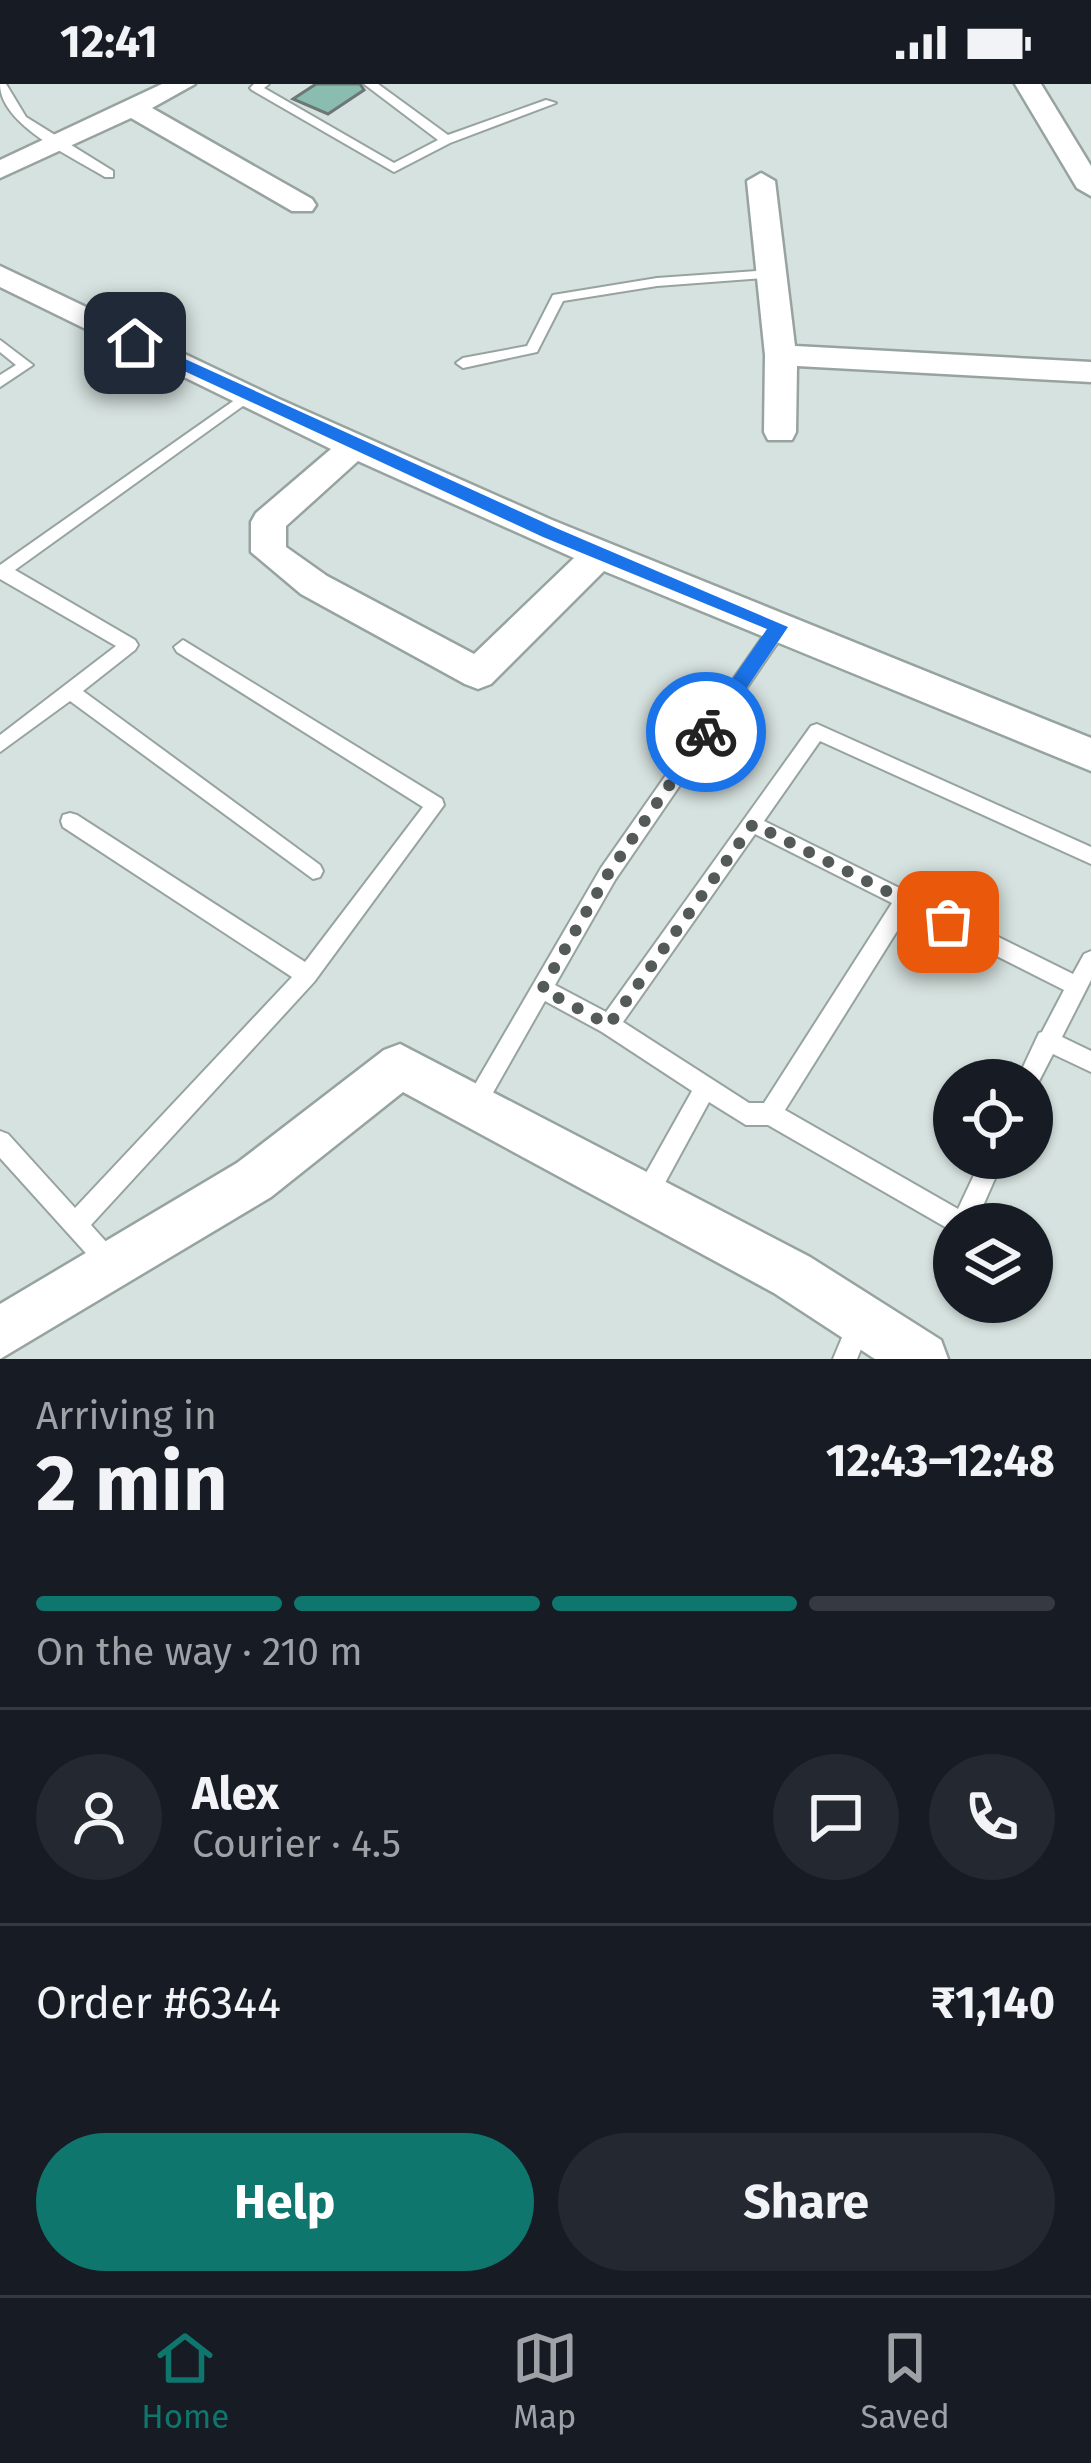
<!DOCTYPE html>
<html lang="en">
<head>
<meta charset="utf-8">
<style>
	body { margin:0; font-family:"Fira Sans",sans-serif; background:#242831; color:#f1f3f6; height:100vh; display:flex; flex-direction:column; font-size:45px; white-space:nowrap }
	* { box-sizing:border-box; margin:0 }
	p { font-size:39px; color:#9ea1a6 }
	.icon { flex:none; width:66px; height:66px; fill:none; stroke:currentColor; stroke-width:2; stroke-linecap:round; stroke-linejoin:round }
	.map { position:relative; height:1275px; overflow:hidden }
	.details { display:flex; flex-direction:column; background:#171b24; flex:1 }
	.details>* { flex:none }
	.tools { position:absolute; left:933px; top:975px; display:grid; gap:24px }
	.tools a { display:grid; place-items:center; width:120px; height:120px; border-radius:50%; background:#171b24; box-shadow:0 3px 9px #0004; font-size:60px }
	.pin { position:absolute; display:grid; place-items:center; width:102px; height:102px; color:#fff; margin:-51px; border-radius:24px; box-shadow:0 6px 18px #0006 }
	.courier { position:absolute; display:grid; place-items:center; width:120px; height:120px; margin:-60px; border:9px solid #1a73e8; border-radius:50%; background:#fff; color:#222; box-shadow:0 3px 15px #0007 }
	.summary em { font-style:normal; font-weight:700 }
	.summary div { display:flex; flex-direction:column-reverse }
	.summary { display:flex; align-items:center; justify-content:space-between; height:204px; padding:0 36px }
	h1 { font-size:78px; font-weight:700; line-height:90px }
	.bar { display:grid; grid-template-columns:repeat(4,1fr); gap:18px 12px; align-content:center; height:144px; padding:0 36px }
	.bar i { height:15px; border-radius:9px; background:#363941 }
	.bar .selected { background:#0f766e }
	.bar p { grid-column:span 4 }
	.line { display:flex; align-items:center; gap:30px; padding:0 36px; border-top:3px solid #363941 }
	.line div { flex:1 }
	.round { display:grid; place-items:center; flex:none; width:126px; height:126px; border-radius:63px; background:#242831 }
	.cta { display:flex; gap:24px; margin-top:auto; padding:24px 36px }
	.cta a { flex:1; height:138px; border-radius:72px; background:#0f766e; color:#fff; font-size:48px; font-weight:700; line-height:138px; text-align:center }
	.cta a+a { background:#242831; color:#f1f3f6 }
	.status { display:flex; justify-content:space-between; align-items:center; height:84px; padding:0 60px; background:#171b24; direction:ltr }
	.status svg { height:33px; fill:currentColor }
	.tabs { display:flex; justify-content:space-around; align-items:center; height:168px; border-top:3px solid #363941; background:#171b24; font-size:33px; color:#9ea1a6 }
	.tabs a { display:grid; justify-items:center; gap:6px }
	.tabs .selected { color:#0f766e }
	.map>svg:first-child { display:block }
	.building { fill:#8abdb0; stroke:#6d7875; stroke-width:3 }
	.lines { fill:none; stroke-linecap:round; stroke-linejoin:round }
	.lane-casing { stroke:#97a39f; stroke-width:4 }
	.street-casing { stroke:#97a39f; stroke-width:5 }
	.lane { fill:#fff; fill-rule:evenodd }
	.street { fill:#fff; fill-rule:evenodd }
	.route { fill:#1a73e8 }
	.done { stroke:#535a58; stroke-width:12; stroke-dasharray:0 21.6 }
</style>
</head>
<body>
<div class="status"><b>12:41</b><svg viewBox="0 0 49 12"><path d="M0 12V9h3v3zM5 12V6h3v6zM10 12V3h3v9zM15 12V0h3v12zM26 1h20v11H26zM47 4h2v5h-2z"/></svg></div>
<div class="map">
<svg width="1091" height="1275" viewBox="0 0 1091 1275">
	<rect width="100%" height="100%" fill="#d6e2df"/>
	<path class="building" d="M316,0h44l4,6 -36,24 -35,-15z"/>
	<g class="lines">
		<defs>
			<path id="lane" d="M0,0h6l20,33 87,54v6h-8c-32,-20 -105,-52 -105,-93z
				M254,0h15l-5,4 130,75 44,-23 -74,-56h14l70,51 98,-35 10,3 -106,40 -56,29 -142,-82 -2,-2z
				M771,186l7,4 -2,3 -119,9 -94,15 -26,51 -74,16 -7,-5 7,-5 64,-12 26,-51 104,-17z
				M0,256l33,25 -33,22v-12l16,-10 -16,-13z
				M249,306l5,2v6l-239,172 120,70 3,5 -3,5 -52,41 237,174 3,6 -3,6 -7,2 -243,-178 -70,51v-17l116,-89 -116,-67v-14z
				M779,537l6,1 3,5 -3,5 -170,248 -60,105 51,27 205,-286 6,-2 274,123v17l-271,-123 -56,80 309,153 11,-20 7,-3v29l-29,57 29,14v21l-38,-18 -17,33 -4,2v-9h-15l22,-47 3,-1 22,-42 -155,-78 -124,198 173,99 24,-51h22l-29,66h-21v8l-186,-107h-22l-37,-23 -56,103 -8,3 -8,-3 -3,-8 3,-8 55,-98 -90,-59 -57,-31 -63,111 -8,4 -8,-4 -3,-7 138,-237 172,-246zM755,750l137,69 -128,200h-15l-126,-81z
				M183,556l259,159 2,6 -130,177 -223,243 27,30 4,8 -4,8 -8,4 -8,-4 -102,-113v-27l8,3 67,74 217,-231 -229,-150 -2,-6 2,-6 7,-2 7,2 228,147 118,-155 -246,-155 -3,-5z
				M859,1228l8,4 4,8 -14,35h-24l18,-43z"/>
			<path id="street" d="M162,0h33l-43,24 160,91 4,6 -4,6h-20l-161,-93 -131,60v-18z
				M1015,0h26l50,82v30l-14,-8z
				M761,89l14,8 20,165 296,16v20l-294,-16 -1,66 -4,8h-24l-4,-8 1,-77 -18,-174z
				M0,182l279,133 273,121 539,218v33l-487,-200 -113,113 -13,5 -13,-5 -164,-90 -50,-42v-30l5,-9 75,-64 -331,-162zM358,377l216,97 -100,96 -147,-78 -41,-29v-21z
				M400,960l410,213 131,83 7,19h-73l-101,-66 -371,-201 -132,105 -271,162v-55l237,-141 147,-113z"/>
		</defs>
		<use href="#lane" class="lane-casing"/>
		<use href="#street" class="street-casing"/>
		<use href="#lane" class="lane"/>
		<use href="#street" class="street"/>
	</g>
	<path class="route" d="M130,255h11l415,189 232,99 -75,111h-14v-11l68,-98 -224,-92 -413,-191z"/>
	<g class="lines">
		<path class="done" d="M706,648l-98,142 -66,115 67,36 144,-201 195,98"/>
	</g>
</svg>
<div class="tools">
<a><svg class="icon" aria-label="locate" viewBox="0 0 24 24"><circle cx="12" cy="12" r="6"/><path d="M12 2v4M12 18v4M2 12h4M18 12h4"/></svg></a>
<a><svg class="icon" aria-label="layers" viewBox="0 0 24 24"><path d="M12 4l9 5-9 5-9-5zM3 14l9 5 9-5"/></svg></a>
</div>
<div class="pin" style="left:948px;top:838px;background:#ea580c"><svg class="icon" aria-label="bag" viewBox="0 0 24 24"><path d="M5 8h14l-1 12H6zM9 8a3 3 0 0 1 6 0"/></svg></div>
<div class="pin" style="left:135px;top:259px;background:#1f2937"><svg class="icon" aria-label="home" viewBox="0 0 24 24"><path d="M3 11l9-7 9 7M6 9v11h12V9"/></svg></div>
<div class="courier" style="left:706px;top:648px"><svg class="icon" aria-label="bike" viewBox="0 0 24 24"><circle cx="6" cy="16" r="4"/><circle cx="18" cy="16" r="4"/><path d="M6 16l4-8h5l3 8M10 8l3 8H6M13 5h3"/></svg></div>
</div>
<section class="details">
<div class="summary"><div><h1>2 min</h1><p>Arriving in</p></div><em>12:43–12:48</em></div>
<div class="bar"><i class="selected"></i><i class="selected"></i><i class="selected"></i><i></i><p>On the way · 210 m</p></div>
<div class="line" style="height:216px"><a class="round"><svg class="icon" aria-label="person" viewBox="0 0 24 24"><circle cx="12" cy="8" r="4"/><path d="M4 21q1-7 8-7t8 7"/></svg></a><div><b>Alex</b><p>Courier · 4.5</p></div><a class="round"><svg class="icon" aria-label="chat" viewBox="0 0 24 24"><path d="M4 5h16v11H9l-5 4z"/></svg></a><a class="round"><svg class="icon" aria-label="phone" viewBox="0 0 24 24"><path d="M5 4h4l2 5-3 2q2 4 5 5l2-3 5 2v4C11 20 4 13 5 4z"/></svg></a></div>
<div class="line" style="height:156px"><div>Order #6344</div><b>₹1,140</b></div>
<div class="cta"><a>Help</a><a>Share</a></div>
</section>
<nav class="tabs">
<a class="selected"><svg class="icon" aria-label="home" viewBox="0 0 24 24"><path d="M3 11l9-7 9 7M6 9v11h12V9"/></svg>Home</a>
<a><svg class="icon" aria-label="map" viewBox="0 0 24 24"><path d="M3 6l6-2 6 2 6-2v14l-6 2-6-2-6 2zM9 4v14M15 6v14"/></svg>Map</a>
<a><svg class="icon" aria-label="saved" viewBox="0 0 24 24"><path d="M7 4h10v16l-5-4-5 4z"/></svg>Saved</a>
</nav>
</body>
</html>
